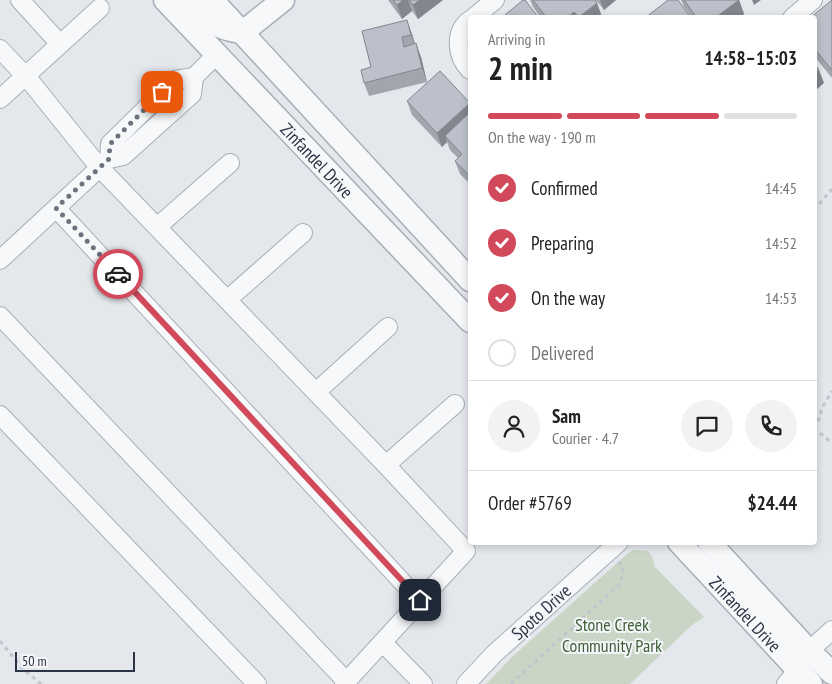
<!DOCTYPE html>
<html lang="en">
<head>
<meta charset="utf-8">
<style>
	body { margin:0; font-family:"PT Sans Narrow",sans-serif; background:#f2f2f2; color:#222; height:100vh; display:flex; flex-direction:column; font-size:19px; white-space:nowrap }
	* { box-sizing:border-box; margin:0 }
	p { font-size:16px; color:#767676 }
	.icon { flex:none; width:28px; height:28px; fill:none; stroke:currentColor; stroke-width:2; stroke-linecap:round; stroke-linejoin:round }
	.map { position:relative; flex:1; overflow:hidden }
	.sheet { position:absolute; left:468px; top:15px; width:349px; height:530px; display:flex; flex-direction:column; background:#fff; border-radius:5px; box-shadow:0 2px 8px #0003 }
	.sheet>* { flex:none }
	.scale { position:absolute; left:15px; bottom:12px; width:120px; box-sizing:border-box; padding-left:5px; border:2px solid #2b3445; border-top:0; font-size:14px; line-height:18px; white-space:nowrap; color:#2b3445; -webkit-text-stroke:4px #f4f6f9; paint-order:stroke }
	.pin { position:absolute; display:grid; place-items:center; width:42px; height:42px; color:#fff; margin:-21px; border-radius:10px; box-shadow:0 2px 8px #0006 }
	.courier { position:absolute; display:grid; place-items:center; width:50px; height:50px; margin:-25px; border:4px solid #d1495b; border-radius:50%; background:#fff; color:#222; box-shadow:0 1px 6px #0007 }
	.head em { font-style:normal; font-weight:800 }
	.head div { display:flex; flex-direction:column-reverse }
	.head { display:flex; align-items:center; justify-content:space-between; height:85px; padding:0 20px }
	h1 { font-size:32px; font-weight:800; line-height:38px }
	.bar { display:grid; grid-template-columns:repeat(4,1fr); gap:8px 5px; align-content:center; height:60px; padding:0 20px }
	.bar i { height:6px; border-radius:4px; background:#e0e0e0 }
	.bar .active { background:#d1495b }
	.bar p { grid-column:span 4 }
	.line { display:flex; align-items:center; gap:12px; padding:0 20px; border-top:1px solid #e0e0e0 }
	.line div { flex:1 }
	.round { display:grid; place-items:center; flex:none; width:52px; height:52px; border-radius:26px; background:#f2f2f2 }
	ol { padding:0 20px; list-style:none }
	li { display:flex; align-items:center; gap:15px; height:55px }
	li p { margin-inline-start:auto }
	li .icon { padding:5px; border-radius:50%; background:#d1495b; color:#fff; stroke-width:4 }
	li:last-child { color:#767676 }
	li i { width:28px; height:28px; border:2px solid #e0e0e0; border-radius:50% }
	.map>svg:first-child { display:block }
	.green { fill:#c9d6c5 }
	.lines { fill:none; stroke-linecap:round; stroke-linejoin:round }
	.minor-casing { stroke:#a9aeb7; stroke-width:20 }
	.tertiary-casing { stroke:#a9aeb7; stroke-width:25 }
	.path { stroke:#c2c5cb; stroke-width:3; stroke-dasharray:4 4; stroke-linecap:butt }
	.minor { stroke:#f7f8fa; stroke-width:18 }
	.tertiary { stroke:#f7f8fa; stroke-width:22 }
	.wall { fill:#a1a5ae }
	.shaded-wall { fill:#83868d }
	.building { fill:#bbc0ca; stroke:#83868d }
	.done { stroke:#6c737f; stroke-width:5; stroke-dasharray:0 9 }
	.route { stroke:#d1495b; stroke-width:6 }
	.labels { text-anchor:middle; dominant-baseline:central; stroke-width:4; stroke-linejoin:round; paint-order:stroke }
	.street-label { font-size:18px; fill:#2b3445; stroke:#f4f6f9 }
	.park-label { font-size:18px; fill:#3f6138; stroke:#f4f6f9 }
</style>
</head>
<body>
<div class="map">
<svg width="832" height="684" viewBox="0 0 832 684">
	<rect width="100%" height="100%" fill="#e4e7ec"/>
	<path class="green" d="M634,550l14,1 4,6 3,10 49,50 -12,8 -62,59h-144l26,-27 115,-103z"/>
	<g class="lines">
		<defs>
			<path id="minor" d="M20,0l40,44
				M473,18l22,-18
				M792,18l21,-18
				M470,20c-16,12 -14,36 0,50
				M0,49l30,32 69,86 287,298 80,86 -122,133
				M0,99l100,-91
				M109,159l1,-15 65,-64 19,-3 23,-23
				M56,208l363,392
				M157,227l73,-64
				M0,260l109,-101 14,-3 69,-62 2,-17
				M227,300l76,-67
				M0,316l346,365
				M316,392l72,-65
				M0,415l257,269
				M386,465l69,-61
				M383,643l40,41
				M809,651l23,-21
				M466,684l28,-30 125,-112
				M786,684l12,-14"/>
			<g id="tertiary">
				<path id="s1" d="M165,0l305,321"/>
				<path d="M188,0c19,21 26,28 54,32"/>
				<path d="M212,0l258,280"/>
				<path d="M243,32l40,-32"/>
				<path id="s2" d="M679,542l132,142"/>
				<path d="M709,542l100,109 23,22"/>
			</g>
		</defs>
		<use href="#minor" class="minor-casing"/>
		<use href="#tertiary" class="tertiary-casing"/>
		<path class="path" d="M814,210l18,-21
			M814,428l3,-3 5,-17 10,-17
			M814,428l18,15
			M0,641l23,28 18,15
			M511,684l110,-101 2,-13 -4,-9"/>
		<use href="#minor" class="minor"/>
		<use href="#tertiary" class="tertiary"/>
	</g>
	<path class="wall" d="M388,0h55l-25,19 -6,-8 -10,8z
		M530,0h65l2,3 5,14 -61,1 -8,-11z
		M596,0h20l-12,10z
		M681,0h58l5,14 -5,4h-47l-8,-11z
		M832,0v78l-18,-22v-38z
		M362,31l50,3 3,10 6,13 6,25 -58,14 -5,-13 7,-16z
		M407,101l63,3v80l-10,-10 -5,-13 3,-3 -8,-8 -3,-8 -5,5 -30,-32z"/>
	<path class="shaded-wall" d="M403,0h5l4,11 -10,8 -5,-14z
		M420,0h23l-25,19 -5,-14z
		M600,0h16l-12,10z
		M739,0l5,14 -5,4h-24z
		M752,0h9l-7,5z
		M597,3l5,14 -23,1z
		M574,12l3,6h-10z
		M407,20l5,14 4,14 -5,-13z
		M416,43l5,14 6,25 -5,-14z
		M819,70l5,13 -10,9v-18z
		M470,103v18l-25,15 2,6 -5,5 -5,-14z"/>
	<path class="building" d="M393,0h10l-6,5z
		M409,0h11l-7,5z
		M523,0h2l14,18h-32l-2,-3z
		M533,0h62l2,3 -18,14 -5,-5 -7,6h-20z
		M668,0h10l13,18h-46z
		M684,0h55l-24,18h-18z
		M832,0v68l-1,1 -17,-21v-30h-4z
		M407,20l4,15 -9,2 2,10 12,-4 6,25 -58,15 -3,-13 10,-3 -9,-36z
		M814,63l5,7 -5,4z
		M440,71l30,32 -33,30 -30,-32z
		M470,112v64l-15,-15 7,-7 -17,-18z"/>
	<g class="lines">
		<path class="done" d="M118,274l-62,-66 53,-49 1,-15 52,-52"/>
		<path class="route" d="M118,274l302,326"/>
	</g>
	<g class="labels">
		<g class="street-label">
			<text stroke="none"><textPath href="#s1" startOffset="221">Zinfandel Drive</textPath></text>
			<text transform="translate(541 612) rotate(-42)">Spoto Drive</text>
			<text stroke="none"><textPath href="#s2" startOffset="98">Zinfandel Drive</textPath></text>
		</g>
		<g class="park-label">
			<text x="612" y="624">Stone Creek<tspan x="612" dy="21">Community Park</tspan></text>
		</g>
	</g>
</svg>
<div class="scale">50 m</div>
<div class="pin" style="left:162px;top:92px;background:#ea580c"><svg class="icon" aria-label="bag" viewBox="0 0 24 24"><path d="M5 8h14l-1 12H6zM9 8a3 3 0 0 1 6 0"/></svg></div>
<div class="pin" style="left:420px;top:600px;background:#1f2937"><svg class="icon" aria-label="home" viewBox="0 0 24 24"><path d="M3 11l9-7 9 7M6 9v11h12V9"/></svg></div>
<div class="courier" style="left:118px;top:274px"><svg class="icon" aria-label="car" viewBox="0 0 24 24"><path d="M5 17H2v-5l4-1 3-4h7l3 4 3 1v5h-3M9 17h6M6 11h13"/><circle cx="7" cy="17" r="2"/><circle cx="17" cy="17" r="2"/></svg></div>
<section class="sheet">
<div class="head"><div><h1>2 min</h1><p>Arriving in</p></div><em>14:58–15:03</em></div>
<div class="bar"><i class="active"></i><i class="active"></i><i class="active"></i><i></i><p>On the way · 190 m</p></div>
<ol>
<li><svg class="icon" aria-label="check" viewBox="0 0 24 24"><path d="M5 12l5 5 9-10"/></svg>Confirmed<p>14:45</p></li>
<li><svg class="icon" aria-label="check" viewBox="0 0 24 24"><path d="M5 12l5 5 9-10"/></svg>Preparing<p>14:52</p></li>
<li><svg class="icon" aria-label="check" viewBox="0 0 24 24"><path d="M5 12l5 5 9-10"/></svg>On the way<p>14:53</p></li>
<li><i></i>Delivered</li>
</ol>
<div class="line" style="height:90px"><a class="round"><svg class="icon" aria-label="person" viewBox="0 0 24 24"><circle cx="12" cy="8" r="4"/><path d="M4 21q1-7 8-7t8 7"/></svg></a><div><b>Sam</b><p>Courier · 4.7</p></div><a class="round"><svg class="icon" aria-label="chat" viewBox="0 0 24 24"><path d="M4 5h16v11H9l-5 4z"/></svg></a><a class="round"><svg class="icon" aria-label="phone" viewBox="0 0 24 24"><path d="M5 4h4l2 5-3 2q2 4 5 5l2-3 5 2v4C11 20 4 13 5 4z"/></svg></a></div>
<div class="line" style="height:65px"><div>Order #5769</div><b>$24.44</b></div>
</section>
</div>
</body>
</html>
